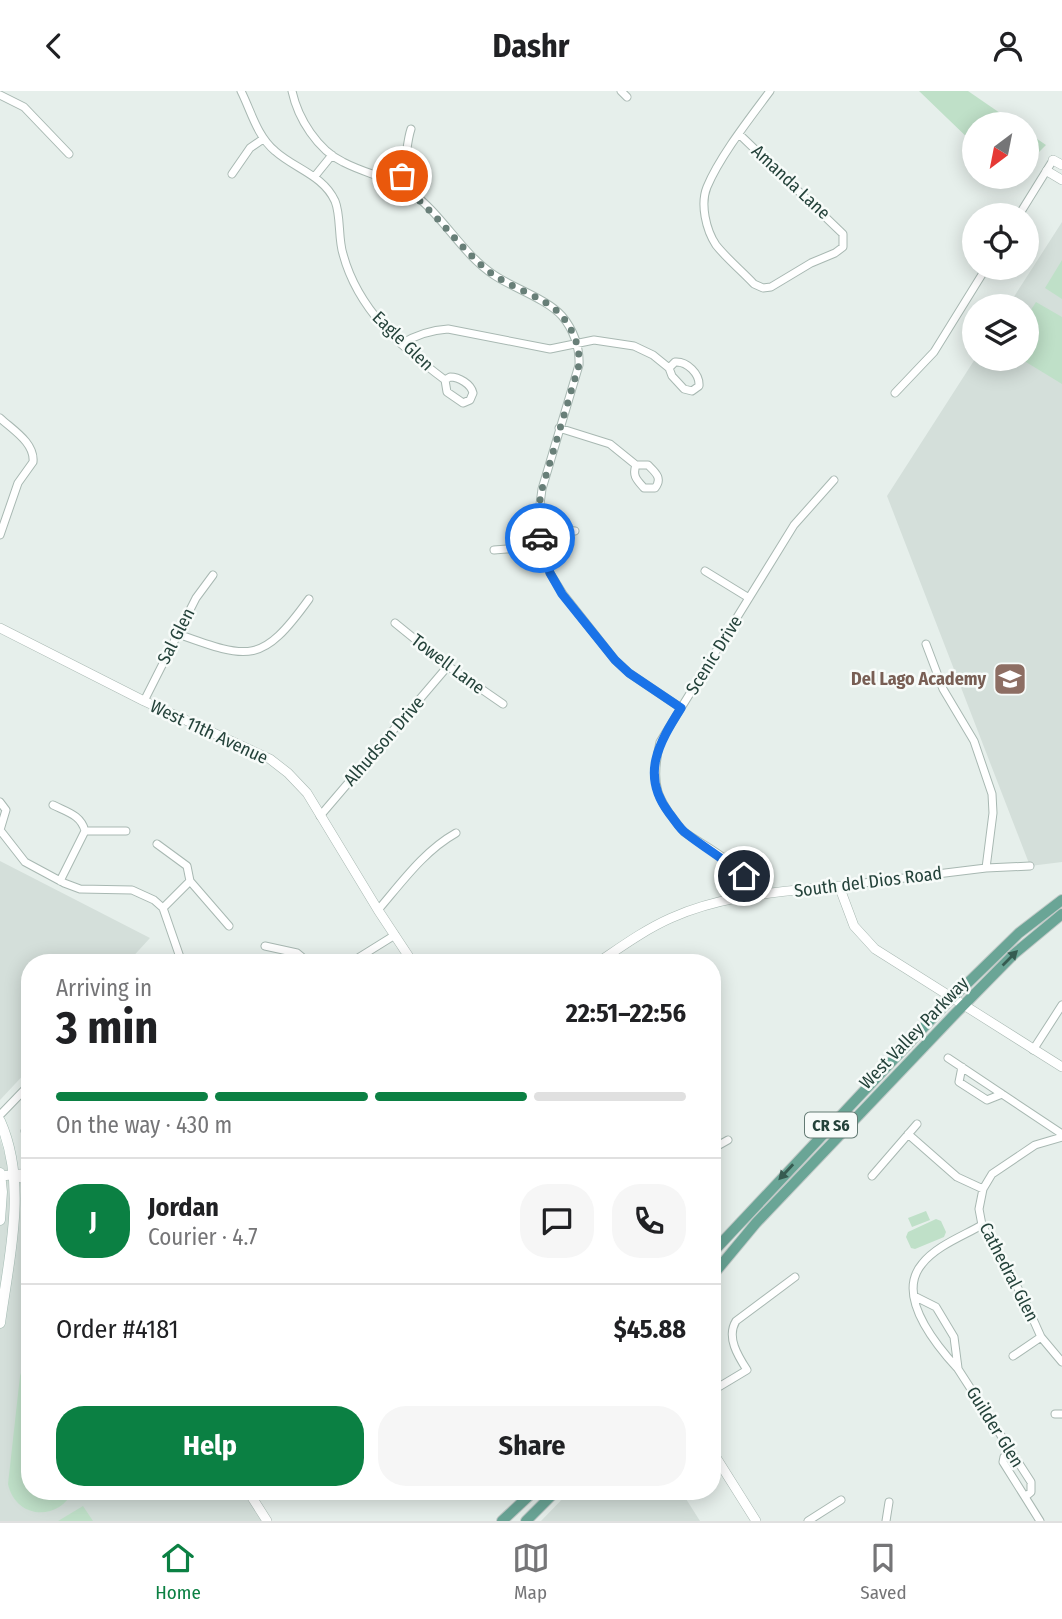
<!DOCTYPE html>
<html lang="en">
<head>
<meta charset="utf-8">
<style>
	body { margin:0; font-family:"Fira Sans Condensed",sans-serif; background:#f6f6f6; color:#202124; height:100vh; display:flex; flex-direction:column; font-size:26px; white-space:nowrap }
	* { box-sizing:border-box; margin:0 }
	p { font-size:23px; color:#757577 }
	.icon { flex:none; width:38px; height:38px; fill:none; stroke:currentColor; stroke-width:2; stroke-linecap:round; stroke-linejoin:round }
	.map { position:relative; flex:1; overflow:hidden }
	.panel { position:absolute; left:21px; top:863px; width:700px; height:546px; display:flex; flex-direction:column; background:#fff; border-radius:28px; box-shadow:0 4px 18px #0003 }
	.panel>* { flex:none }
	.needle { width:46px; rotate:212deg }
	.tools { position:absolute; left:962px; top:21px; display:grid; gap:14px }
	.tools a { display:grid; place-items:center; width:77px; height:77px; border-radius:50%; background:#fff; box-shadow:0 4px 18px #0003; font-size:35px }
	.pin { position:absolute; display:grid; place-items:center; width:60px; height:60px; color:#fff; margin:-30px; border:4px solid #fff; border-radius:50%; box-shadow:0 2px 7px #0007 }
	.courier { position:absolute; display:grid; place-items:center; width:70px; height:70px; margin:-35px; border:5px solid #1a73e8; border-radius:50%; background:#fff; color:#222; box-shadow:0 2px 9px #0007 }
	.overview em { font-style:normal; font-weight:700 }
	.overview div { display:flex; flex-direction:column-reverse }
	.overview { display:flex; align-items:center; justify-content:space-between; height:119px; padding:0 35px }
	h1 { font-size:46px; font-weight:700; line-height:52px }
	.bar { display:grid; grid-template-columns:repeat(4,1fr); gap:10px 7px; align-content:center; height:84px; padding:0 35px }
	.bar i { height:9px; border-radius:5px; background:#e0e0e0 }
	.bar .active { background:#0b8043 }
	.bar p { grid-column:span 4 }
	.line { display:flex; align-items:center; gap:18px; padding:0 35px; border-top:2px solid #e0e0e0 }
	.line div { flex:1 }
	.round { display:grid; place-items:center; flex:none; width:74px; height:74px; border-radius:28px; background:#f6f6f6 }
	.action { display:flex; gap:14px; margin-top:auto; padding:14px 35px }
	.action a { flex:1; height:80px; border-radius:28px; background:#0b8043; color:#fff; font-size:28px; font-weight:700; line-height:80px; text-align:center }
	.action a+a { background:#f6f6f6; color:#202124 }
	header { display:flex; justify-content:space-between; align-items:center; height:91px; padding:0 35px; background:#fff; font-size:32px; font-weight:700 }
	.tabs { display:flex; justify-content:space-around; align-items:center; height:98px; border-top:2px solid #e0e0e0; background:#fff; font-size:19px; color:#757577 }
	.tabs a { display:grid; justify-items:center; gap:4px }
	.tabs .active { color:#0b8043 }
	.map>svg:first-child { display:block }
	.built { fill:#d4dfda }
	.green { fill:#bfe0c8 }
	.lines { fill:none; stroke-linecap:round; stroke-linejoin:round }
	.minor-casing { stroke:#a8b8b2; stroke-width:9 }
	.tertiary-casing { stroke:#a8b8b2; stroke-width:10 }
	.secondary-casing { stroke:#a4bbb3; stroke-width:11 }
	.primary-casing { stroke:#c2cac8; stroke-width:12 }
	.minor { stroke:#fff; stroke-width:7 }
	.tertiary { stroke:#fff; stroke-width:9 }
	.secondary { stroke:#fff; stroke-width:10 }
	.primary { stroke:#6aa596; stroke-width:10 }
	.oneway { fill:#365b51 }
	.done { stroke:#687f78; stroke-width:7; stroke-dasharray:0 12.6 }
	.route { stroke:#1a73e8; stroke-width:9 }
	.labels { text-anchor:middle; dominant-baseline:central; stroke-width:5; stroke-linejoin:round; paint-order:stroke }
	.shield { fill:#f7fbf9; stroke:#637a73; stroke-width:2 }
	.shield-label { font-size:16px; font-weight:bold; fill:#24423a }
	.street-label { font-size:18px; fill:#24423a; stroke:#f7fbf9 }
	.education-label { font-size:18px; font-weight:bold; fill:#785e54; stroke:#f7fbf9; text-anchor:end }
</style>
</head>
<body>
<header><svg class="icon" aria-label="back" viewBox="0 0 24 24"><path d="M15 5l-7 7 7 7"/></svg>Dashr<svg class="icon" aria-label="person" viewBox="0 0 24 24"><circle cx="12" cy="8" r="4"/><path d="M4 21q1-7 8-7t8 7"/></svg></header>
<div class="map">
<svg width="1062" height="1430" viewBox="0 0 1062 1430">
	<rect width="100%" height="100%" fill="#e6efeb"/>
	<path class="built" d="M1062,131v640l-32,4 -143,-370 88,-137h52v-53h-19z
		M0,770l150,77 -22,24 -98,1v105l-30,32z
		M0,1048l10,30 20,4v318h218l19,30h-267z
		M570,1400h111l19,30h-159z"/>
	<path class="green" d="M919,0h49l48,33h-41v21z
		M1027,41l19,13 -19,19z
		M1062,169v39l-17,-11z
		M1036,211l26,15v67l-41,-25h6v-43z
		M926,1120l4,9 -18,7 -4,-9z
		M936,1128l5,2 5,11 -2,5 -29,12 -4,-1 -5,-11 2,-5z
		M30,1265v135h43c-14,30 -57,29 -65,-7l12,-108 4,-12z
		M83,1415l10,15h-35z"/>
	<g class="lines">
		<defs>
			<path id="minor" d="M241,0c10,20 16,45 34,60 20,18 48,24 60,50 6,14 3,38 8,53 15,56 58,93 102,126
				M292,0c6,28 26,59 51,71 23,12 48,16 68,30 32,23 50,61 83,83 19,13 53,24 68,41 11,13 18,31 17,49l-37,124 -5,38 5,19 8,27 13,21 52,66 14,13 52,35
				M621,0l6,6
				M0,4l24,12 45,47
				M739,43l104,100v13l-8,6 -24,10 -40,24 -8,1 -9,-4c-12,-13 -27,-25 -38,-39 -10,-15 -16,-41 -9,-58 13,-31 43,-69 63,-96
				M232,83l18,-26 13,-9
				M315,85l17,-21
				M397,92c11,-16 8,-36 14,-54
				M1019,124l34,-55
				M401,253c15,-9 30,-14 47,-15l102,20 44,-9 40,6 19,9 16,13 3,8 12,13 8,2 7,-5c1,-12 -12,-25 -24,-24l-6,6
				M450,286c9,0 21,7 23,16l-3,7 -7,3 -16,-11 -2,-12z
				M895,302l39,-41 52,-84
				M0,327c13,12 35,25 33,44l-15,21 -18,52
				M559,337l51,16 26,21h12c7,7 15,13 7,23h-11c-7,-8 -12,-12 -8,-23
				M537,436l38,4
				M494,459l48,-4
				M705,480l44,27
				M395,532l53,43 55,38
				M178,543c72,26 84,30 131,-35
				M926,553l17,45 31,52 18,53 1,19 -7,55
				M144,610l52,-103 17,-23
				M0,711l6,8 -6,20 25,32 39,21 16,6 52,1 22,10 9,8 19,55
				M53,714c14,7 28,10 32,26
				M320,725l128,-150
				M157,753l30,22 3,15
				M60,790l25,-50h41
				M839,795l147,-18 44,-2
				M752,804c-6,-30 -45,-47 -68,-63 -28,-33 -34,-47 -24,-90l134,-217 40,-45
				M163,817l27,-27 39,45
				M378,819c24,-28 46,-59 78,-77
				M265,855l32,7 12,10
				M350,872l45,-28
				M1033,959l29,-45
				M948,967l114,76
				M962,976l-3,15 28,18 15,-6
				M0,1024l30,-31
				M25,1040l5,6
				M908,1043l49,43 26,12
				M1062,1046l-27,8 -43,29 -9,15 -4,20 3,16 42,74 17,38 21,25
				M712,1058l16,-9
				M872,1085l45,-52
				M982,1134c-19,11 -46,21 -60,39 -27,32 14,81 36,105l73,113v10l-6,5 15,24
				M914,1205l22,11 18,30 4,31
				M1013,1265l28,-19
				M712,1300l35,-21c-9,-14 -21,-33 -11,-49l59,-44
				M1055,1323h7
				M1010,1359l-6,7 -1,5 22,35
				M808,1430l33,-21
				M886,1430l3,-19"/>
			<path id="tertiary" d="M1053,69l9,5
				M1047,80l15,9
				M0,537l144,73 126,58 18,14 19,20 71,117 35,53
				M597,872c24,-16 47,-33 74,-45 53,-24 111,-26 168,-32l15,40 21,23 187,118
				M15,1084l15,7
				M1,1085l29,-3
				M712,1360l44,70
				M248,1400l19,30"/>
			<path id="secondary" d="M0,1030c28,63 9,136 0,202
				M0,1082l2,19 -2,28"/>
			<path id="primary" d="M712,1162l228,-243 79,-77 43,-33
				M712,1185l44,-53 197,-207 61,-62 48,-40
				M502,1430l32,-30
				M526,1430l30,-30"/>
		</defs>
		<use href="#minor" class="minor-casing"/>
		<use href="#tertiary" class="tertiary-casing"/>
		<use href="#secondary" class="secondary-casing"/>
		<use href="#primary" class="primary-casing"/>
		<use href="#minor" class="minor"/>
		<use href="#tertiary" class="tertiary"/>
		<use href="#secondary" class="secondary"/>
		<use href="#primary" class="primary"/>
	</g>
	<defs><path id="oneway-solid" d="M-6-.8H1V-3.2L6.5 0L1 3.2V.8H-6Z" transform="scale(1.75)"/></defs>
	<g class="oneway">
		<use href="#oneway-solid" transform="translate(1010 867) rotate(-45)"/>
		<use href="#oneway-solid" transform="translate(786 1081) rotate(133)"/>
	</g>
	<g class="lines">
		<path class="done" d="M402,85l-5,7c38,25 59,63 94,90 20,15 54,24 70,42 12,14 19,31 18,50l-37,124c-3,17 -6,32 -2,49"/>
		<path class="route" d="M540,447l10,35 12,21 53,66 14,13 52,35c-22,35 -41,67 -12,105 6,7 10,16 18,21 19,15 39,26 57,42"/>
	</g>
	<defs>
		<symbol id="school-square" viewBox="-11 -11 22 22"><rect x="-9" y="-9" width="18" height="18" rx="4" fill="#8d6e63" stroke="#f7fbf9"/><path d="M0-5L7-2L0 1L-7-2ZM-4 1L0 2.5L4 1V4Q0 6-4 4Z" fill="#fff"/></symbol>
	</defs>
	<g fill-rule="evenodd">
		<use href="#school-square" x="991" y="569" width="38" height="38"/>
	</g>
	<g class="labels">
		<rect class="shield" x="805" y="1021.5" width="52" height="25" rx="5"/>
		<g class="shield-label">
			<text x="831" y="1034">CR S6</text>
		</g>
		<g class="street-label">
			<text transform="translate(791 91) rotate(43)">Amanda Lane</text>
			<text transform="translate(403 250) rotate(44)">Eagle Glen</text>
			<text transform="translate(176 545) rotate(-63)">Sal Glen</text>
			<text transform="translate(714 564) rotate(-58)">Scenic Drive</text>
			<text transform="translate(448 573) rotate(37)">Towell Lane</text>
			<text transform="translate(209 641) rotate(25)">West 11th Avenue</text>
			<text transform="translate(384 650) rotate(-49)">Alhudson Drive</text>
			<text transform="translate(868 791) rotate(-7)">South del Dios Road</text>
			<text transform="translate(914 942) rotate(-46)">West Valley Parkway</text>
			<text transform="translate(1009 1181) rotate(63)">Cathedral Glen</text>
			<text transform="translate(995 1336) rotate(58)">Guilder Glen</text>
		</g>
		<g class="education-label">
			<text x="986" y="588">Del Lago Academy</text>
		</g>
	</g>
</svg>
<div class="tools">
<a><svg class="needle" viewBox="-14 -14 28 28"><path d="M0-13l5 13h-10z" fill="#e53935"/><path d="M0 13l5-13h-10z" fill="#757577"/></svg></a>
<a><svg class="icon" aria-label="locate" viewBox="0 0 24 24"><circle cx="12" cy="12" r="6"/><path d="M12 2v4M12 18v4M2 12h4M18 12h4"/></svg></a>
<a><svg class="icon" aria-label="layers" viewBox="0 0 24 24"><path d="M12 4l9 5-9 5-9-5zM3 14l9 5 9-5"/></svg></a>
</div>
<div class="pin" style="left:402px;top:85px;background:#ea580c"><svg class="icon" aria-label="bag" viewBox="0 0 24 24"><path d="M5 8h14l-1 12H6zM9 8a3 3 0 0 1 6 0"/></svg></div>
<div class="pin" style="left:744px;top:785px;background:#1f2937"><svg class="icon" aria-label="home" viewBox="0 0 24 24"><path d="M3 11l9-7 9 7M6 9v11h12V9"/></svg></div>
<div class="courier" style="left:540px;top:447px"><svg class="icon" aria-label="car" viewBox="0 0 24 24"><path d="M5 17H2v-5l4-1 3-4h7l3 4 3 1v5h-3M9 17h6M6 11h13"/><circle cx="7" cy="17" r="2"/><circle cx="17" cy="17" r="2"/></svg></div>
<section class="panel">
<div class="overview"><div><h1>3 min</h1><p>Arriving in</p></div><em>22:51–22:56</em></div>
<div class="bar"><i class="active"></i><i class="active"></i><i class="active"></i><i></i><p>On the way · 430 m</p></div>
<div class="line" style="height:126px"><b class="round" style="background:#0b8043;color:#fff">J</b><div><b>Jordan</b><p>Courier · 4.7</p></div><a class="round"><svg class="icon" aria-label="chat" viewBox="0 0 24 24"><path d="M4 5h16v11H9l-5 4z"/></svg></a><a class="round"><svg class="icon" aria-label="phone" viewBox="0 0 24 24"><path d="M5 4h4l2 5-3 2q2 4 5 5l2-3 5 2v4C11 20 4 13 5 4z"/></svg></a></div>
<div class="line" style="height:91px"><div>Order #4181</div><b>$45.88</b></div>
<div class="action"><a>Help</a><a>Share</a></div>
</section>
</div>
<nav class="tabs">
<a class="active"><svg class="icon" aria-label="home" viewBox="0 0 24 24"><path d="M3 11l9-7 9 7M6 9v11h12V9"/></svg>Home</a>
<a><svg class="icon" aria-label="map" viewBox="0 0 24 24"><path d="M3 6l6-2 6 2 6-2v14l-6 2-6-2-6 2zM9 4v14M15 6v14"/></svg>Map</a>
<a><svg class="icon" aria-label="saved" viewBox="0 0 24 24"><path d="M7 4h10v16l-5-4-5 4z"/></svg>Saved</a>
</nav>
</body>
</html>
